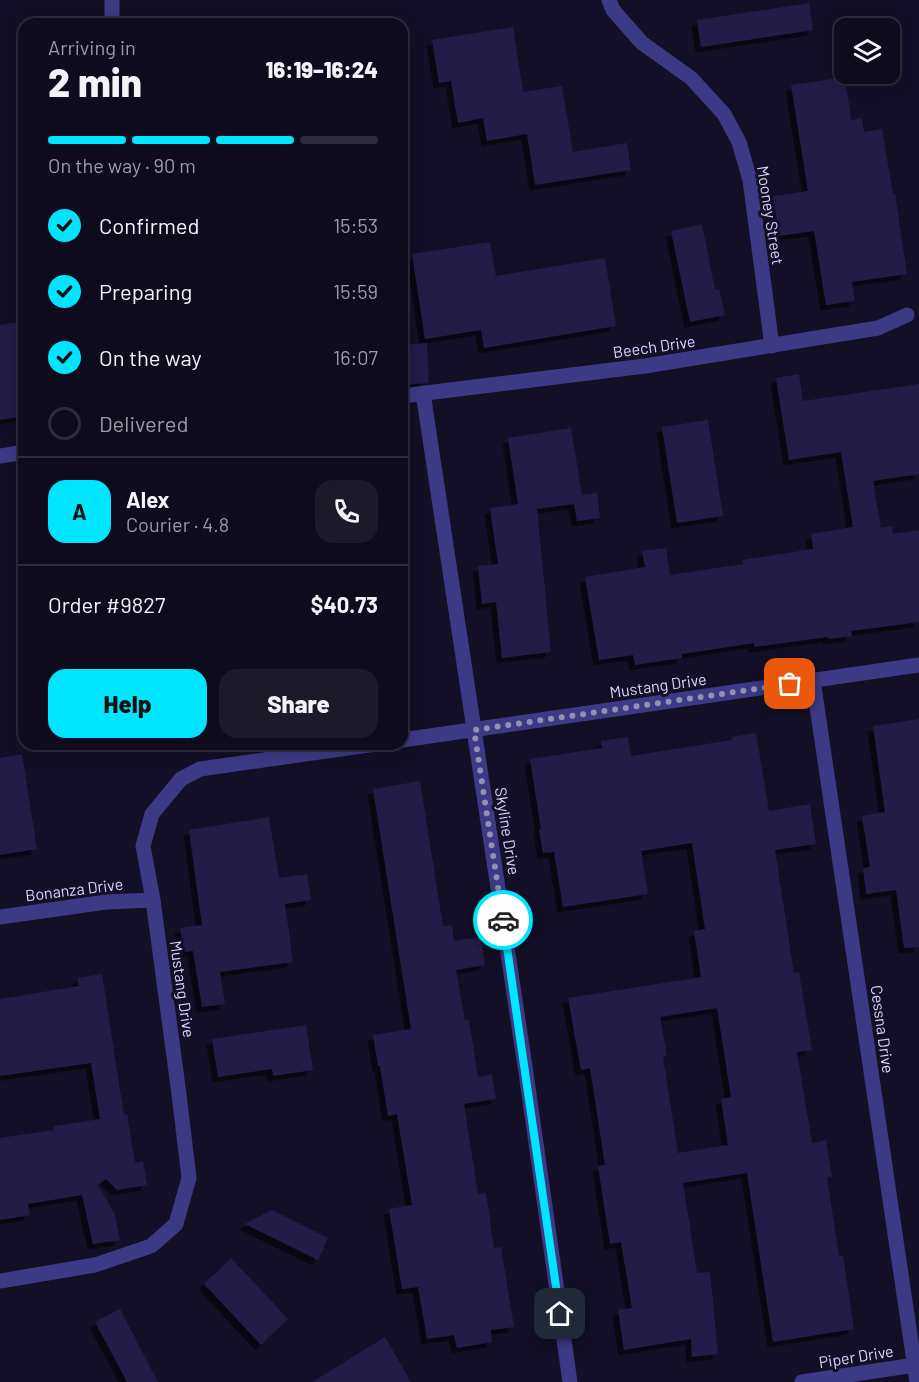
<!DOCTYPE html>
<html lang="en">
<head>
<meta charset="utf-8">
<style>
	body { margin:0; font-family:Barlow,sans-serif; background:#1c1929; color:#f1f3f6; height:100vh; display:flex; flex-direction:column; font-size:22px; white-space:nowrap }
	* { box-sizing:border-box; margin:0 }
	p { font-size:20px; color:#9b9ba3 }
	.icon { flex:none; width:33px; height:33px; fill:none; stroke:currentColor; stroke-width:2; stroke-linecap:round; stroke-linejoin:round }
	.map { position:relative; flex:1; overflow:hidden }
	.sheet { position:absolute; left:18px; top:18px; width:390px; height:732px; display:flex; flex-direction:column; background:#0e0b1c; border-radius:18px; box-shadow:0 3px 15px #0003,0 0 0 2px #2e2b3b }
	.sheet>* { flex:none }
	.buttons { position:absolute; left:834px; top:18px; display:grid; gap:12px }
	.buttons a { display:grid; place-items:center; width:66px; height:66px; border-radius:12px; background:#0e0b1c; box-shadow:0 3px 15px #0003,0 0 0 2px #2e2b3b; font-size:30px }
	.pin { position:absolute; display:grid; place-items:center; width:51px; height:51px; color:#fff; margin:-26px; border-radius:12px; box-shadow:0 3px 9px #0006 }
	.courier { position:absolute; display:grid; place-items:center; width:60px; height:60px; margin:-30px; border:4px solid #00e5ff; border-radius:50%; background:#fff; color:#222; box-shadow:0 2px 8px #0007 }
	.overview em { font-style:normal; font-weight:800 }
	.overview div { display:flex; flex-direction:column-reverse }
	.overview { display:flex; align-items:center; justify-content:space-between; height:102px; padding:0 30px }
	h1 { font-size:39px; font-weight:800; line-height:45px }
	.bar { display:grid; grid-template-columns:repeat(4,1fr); gap:9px 6px; align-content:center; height:72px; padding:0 30px }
	.bar i { height:8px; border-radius:4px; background:#2e2b3b }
	.bar .on { background:#00e5ff }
	.bar p { grid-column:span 4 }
	.line { display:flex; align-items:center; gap:15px; padding:0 30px; border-top:2px solid #2e2b3b }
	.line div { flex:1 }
	.round { display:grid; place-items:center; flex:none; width:63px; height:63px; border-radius:18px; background:#1c1929 }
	ol { padding:0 30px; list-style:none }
	li { display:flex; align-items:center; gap:18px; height:66px }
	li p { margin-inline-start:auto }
	li .icon { padding:6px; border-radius:50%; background:#00e5ff; color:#111; stroke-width:4 }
	li:last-child { color:#9b9ba3 }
	li i { width:33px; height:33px; border:3px solid #2e2b3b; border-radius:50% }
	.action { display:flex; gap:12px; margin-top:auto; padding:12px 30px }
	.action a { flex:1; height:69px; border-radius:18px; background:#00e5ff; color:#111; font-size:24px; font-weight:800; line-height:69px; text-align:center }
	.action a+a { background:#1c1929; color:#f1f3f6 }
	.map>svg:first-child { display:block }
	.building { fill:#241b47; fill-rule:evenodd; filter:url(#shadow) }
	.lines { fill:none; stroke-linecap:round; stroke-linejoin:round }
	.street { stroke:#3d3a85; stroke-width:15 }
	.done { stroke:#948fb3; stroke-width:6; stroke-dasharray:0 10.8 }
	.route { stroke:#00e5ff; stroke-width:8 }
	.labels { text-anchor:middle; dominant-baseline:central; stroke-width:6; stroke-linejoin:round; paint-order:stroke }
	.street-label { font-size:16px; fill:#d9d4ff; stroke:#130f26 }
</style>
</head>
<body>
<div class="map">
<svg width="919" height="1382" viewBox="0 0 919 1382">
	<defs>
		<filter id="shadow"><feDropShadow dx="-5.5" dy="5.5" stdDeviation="0" flood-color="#0009"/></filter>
	</defs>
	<rect width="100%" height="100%" fill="#130f26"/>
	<path class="building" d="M809,3l4,27 -112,17 -4,-27z
		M513,27l10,65 39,-6 11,66 54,-9 4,27 -96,15 -8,-51 -40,7 -4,-23 -25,5 -7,-42 -12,2 -7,-43z
		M845,77l6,43 11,-2 2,14 18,-3 11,65h2l12,80 -55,8 3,19 -29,4 -12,-74 -35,5 -6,-40 35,-5 -17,-106z
		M702,224l13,66 4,-1 6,26 -35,7 -19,-91z
		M490,242l6,34 109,-18 11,68 -132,22 -3,-18 -56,9 -13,-85z
		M24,321v95l-24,4v-95z
		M427,343l2,40 -27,2v-40z
		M799,374l4,27 116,-17v90l-46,7 8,47 11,-2 1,8 26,-4v92l-68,9 1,5 -24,3 -1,-2 -73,10v-4l-72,11v4l-47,7 -2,-10 -34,5 -14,-83 60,-10 -3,-16 24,-3 4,27 73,-11 -1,-4 71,-11 -2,-15 42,-7 -12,-75 -52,8 -13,-82z
		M708,420l15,96 -46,7 -15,-96z
		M571,428l11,67 15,-2 3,25 -23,3 -3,-17 -37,5 14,143 -49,6 -6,-56 -14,2 -4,-38 20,-2 -8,-56 28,-4 -10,-66z
		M919,719v228l-15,1 -8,-58 -30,4 -3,-26 7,-1 -8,-51 23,-4 -12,-86z
		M756,733l13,78 41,-7 6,40 -41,6 19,123 5,-1 13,78 -15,2 15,91 14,-3 6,37 -5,1 12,78 4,-1 11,74 -81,13 -26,-169 -64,10 14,90 13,-1 8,82 -26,3 -1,-18 -67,11 -6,-40 14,-2 -11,-66 -11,2 -12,-78 7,-1 -15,-97 -9,2 -13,-72 133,-21 -7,-46 11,-2 -13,-86 -51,8 7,43 -85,13 -9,-55 -11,1 -4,-24h2l-11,-70 72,-11 -1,-7 27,-4 3,19 101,-16v-3zM717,1008l14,89 -10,2 7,46 -50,8 -15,-96 4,-1 -7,-39z
		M22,754l15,95 -37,6v-97z
		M420,781l23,145 9,-1 2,16 27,-4 4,28 -29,5 9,51 4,-1 9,57 14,-3 4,25 -32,5 14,90 8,-1 8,55 7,-1 13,80 -23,3 1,12 -35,6 -3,-13 -27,4 -9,-52 -16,2 -13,-80 23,-4 -15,-91 -9,2 -8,-50h-2l-5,-31 38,-6 -38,-240z
		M269,817l10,61 28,-4 4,26 -26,4 8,58 -73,10 5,32 -23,3 -9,-56 -9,1 -4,-24 22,-3 -13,-95z
		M102,974l22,141 3,-1 8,49 8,-2 4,24 -30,5 -11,-11 -8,6 17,30 5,25 -27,4 -11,-49 -54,9 2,11 -30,5v-82l54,-8v-4l46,-7 -9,-56 -91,13v-77l79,-13 -1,-8z
		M306,1025l7,45 -40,6 -1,-7 -54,8 -6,-38z
		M272,1210l56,28 -10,22 -73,-36z
		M231,1258l57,61 -27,26 -57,-61z
		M120,1309l38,73h-31l-32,-60z
		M385,1337l26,45h-99z"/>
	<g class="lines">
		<path class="street" d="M112,0v24
			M609,0l4,10 29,33 49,35 33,36 15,28 11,38 22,166
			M423,393l102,673 45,316
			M402,396l243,-30 233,-38 29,-13
			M0,456l24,-4
			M813,680l104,702
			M402,740l517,-75
			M0,917l106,-15 47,-2
			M0,1281l95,-16 56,-19 25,-22 13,-46 -10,-84 -26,-194 -10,-54 9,-32 29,-35 19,-10 176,-25
			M802,1382l113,-17"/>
	</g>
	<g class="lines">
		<path class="done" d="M503,920l-29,-190 316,-46"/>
		<path class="route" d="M503,920l57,394"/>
	</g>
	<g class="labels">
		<g class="street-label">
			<text transform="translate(771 215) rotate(81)">Mooney Street</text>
			<text transform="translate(654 346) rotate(-8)">Beech Drive</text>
			<text transform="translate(658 685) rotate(-8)">Mustang Drive</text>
			<text transform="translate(508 831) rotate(81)">Skyline Drive</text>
			<text transform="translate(74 889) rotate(-7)">Bonanza Drive</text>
			<text transform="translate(183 989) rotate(82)">Mustang Drive</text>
			<text transform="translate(883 1029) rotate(82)">Cessna Drive</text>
			<text transform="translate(856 1356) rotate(-9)">Piper Drive</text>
		</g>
	</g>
</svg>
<div class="buttons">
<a><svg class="icon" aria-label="layers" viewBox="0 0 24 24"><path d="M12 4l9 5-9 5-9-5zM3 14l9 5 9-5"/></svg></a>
</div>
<div class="pin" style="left:790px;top:684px;background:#ea580c"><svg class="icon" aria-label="bag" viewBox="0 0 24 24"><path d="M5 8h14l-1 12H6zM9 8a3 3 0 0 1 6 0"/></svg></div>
<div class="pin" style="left:560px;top:1314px;background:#1f2937"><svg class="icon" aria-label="home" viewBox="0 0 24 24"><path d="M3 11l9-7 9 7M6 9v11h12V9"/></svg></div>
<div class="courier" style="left:503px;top:920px"><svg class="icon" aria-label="car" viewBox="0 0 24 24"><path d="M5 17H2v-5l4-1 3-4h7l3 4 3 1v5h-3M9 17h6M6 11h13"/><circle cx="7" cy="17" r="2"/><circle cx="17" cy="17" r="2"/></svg></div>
<section class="sheet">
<div class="overview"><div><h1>2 min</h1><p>Arriving in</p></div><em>16:19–16:24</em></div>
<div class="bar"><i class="on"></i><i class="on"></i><i class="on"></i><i></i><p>On the way · 90 m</p></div>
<ol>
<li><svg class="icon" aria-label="check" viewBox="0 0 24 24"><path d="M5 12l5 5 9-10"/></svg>Confirmed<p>15:53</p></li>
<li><svg class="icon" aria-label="check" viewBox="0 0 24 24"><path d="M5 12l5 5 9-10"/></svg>Preparing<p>15:59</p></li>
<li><svg class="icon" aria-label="check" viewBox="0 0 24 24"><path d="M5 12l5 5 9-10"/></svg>On the way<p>16:07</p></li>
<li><i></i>Delivered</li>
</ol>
<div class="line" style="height:108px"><b class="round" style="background:#00e5ff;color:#111">A</b><div><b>Alex</b><p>Courier · 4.8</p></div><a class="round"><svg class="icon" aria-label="phone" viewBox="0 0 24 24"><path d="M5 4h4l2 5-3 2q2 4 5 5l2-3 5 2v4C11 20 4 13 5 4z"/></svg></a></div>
<div class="line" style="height:78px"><div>Order #9827</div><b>$40.73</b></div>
<div class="action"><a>Help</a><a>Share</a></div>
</section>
</div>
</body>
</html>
